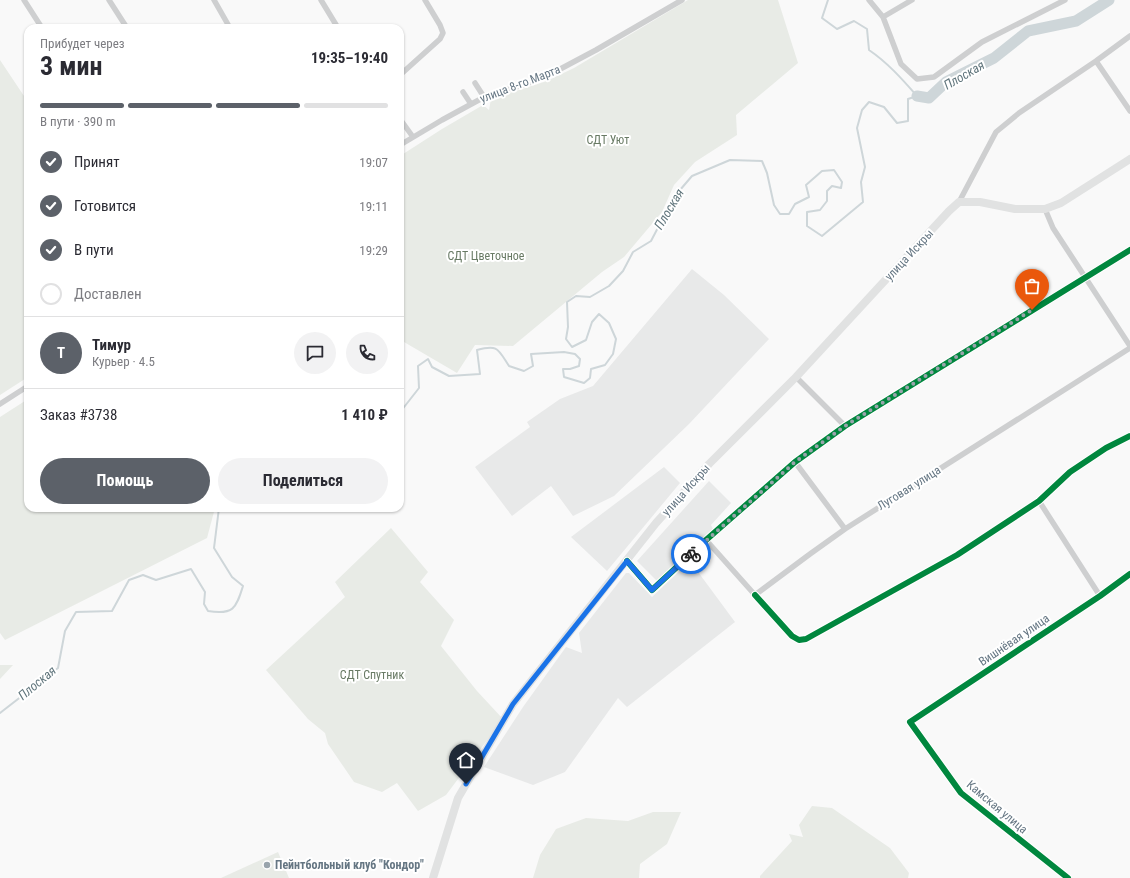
<!DOCTYPE html>
<html lang="ru">
<head>
<meta charset="utf-8">
<style>
	body { margin:0; font-family:"Roboto Condensed",sans-serif; background:#f2f2f3; color:#2b2b33; height:100vh; display:flex; flex-direction:column; font-size:15px; white-space:nowrap }
	* { box-sizing:border-box; margin:0 }
	p { font-size:13px; color:#7c7c81 }
	.icon { flex:none; width:22px; height:22px; fill:none; stroke:currentColor; stroke-width:2; stroke-linecap:round; stroke-linejoin:round }
	.map { position:relative; flex:1; overflow:hidden }
	.drawer { position:absolute; left:24px; top:24px; width:380px; height:488px; display:flex; flex-direction:column; background:#fff; border-radius:12px; box-shadow:0 1px 3px #0004 }
	.drawer>* { flex:none }
	.pin { position:absolute; display:grid; place-items:center; width:34px; height:34px; color:#fff; margin:-41px -17px; border-radius:50% 50% 50% 0; rotate:-45deg; box-shadow:0 0 4px #0007 }
	.pin .icon { rotate:45deg }
	.courier { position:absolute; display:grid; place-items:center; width:40px; height:40px; margin:-20px; border:3px solid #1a73e8; border-radius:50%; background:#fff; color:#222; box-shadow:0 1px 5px #0007 }
	.headline em { font-style:normal; font-weight:700 }
	.headline div { display:flex; flex-direction:column-reverse }
	.headline { display:flex; align-items:center; justify-content:space-between; height:68px; padding:0 16px }
	h1 { font-size:26px; font-weight:700; line-height:30px }
	.bar { display:grid; grid-template-columns:repeat(4,1fr); gap:6px 4px; align-content:center; height:48px; padding:0 16px }
	.bar i { height:5px; border-radius:3px; background:#e1e1e2 }
	.bar .on { background:#5c6169 }
	.bar p { grid-column:span 4 }
	.line { display:flex; align-items:center; gap:10px; padding:0 16px; border-top:1px solid #e1e1e2 }
	.line div { flex:1 }
	.round { display:grid; place-items:center; flex:none; width:42px; height:42px; border-radius:21px; background:#f2f2f3 }
	ol { padding:0 16px; list-style:none }
	li { display:flex; align-items:center; gap:12px; height:44px }
	li p { margin-inline-start:auto }
	li .icon { padding:4px; border-radius:50%; background:#5c6169; color:#fff; stroke-width:4 }
	li:last-child { color:#7c7c81 }
	li i { width:22px; height:22px; border:2px solid #e1e1e2; border-radius:50% }
	.button { display:flex; gap:8px; margin-top:auto; padding:8px 16px }
	.button a { flex:1; height:46px; border-radius:24px; background:#5c6169; color:#fff; font-size:16px; font-weight:700; line-height:46px; text-align:center }
	.button a+a { background:#f2f2f3; color:#2b2b33 }
	.map>svg:first-child { display:block }
	.built { fill:#e8e9e9 }
	.green { fill:#e8ebe6 }
	.lines { fill:none; stroke-linecap:round; stroke-linejoin:round }
	.stream { stroke:#ced6d9; stroke-width:2 }
	.river { stroke:#ced6d9; stroke-width:11 }
	.minor { stroke:#cecfd0; stroke-width:5.5 }
	.secondary { stroke:#e1e2e2; stroke-width:8 }
	.cycleway-casing { stroke:#fff; stroke-width:8 }
	.cycleway { stroke:#00873e; stroke-width:6 }
	.done { stroke:#99a4ac; stroke-width:4; stroke-dasharray:0 7.2 }
	.route { stroke:#1a73e8; stroke-width:5 }
	.poi-dot { fill:#99a4ac; stroke:#fff; stroke-width:1.5 }
	.labels { text-anchor:middle; dominant-baseline:central; stroke-width:4; stroke-linejoin:round; paint-order:stroke }
	.street-label { font-size:12px; fill:#657683; stroke:#fff }
	.park-label { font-size:12px; fill:#687a64; stroke:#fff }
	.poi-label { font-size:12px; font-weight:bold; fill:#657683; stroke:#fff; text-anchor:start }
	.water-label { font-size:13px; font-style:italic; fill:#60757c; stroke:#fff }
</style>
</head>
<body>
<div class="map">
<svg width="1130" height="878" viewBox="0 0 1130 878">
	<rect width="100%" height="100%" fill="#f9f9f9"/>
	<path class="built" d="M692,269l32,26 45,44 -80,85 -75,72 -41,20 -22,-30 -39,30 -37,-49 55,-40 -3,-5 33,-23 33,-13z
		M664,467l16,16 -73,88 -36,-34z
		M709,481l22,22 -20,22 2,4 -55,53 -21,-21z
		M690,561l45,61 -108,85 -9,-9 -53,74 -32,13 -49,-18 39,-60 43,-60 16,6 -3,-20 47,-60h3l23,24z"/>
	<path class="green" d="M688,0h90l20,63 -62,52 1,20 -42,27 -21,23 -12,27 -38,45 -22,15 -89,74 -38,-1 -18,28 -53,-31 -4,2v-188l42,-27 41,-24 6,5 2,-11 56,-18 27,-13z
		M0,60l28,42v275l-28,18z
		M28,399v109h187l-8,30 -202,102 -5,-7v-216z
		M391,528l37,44 -8,10 34,38 -13,26 36,45 26,28 -57,76 -28,16 -21,-28 -15,9 -28,-10 -26,-38 -3,-11 -17,-14 -42,-49 79,-73 -10,-15z
		M0,665h13l-13,14z
		M812,806l20,2 58,40 19,25 -1,5h-148v-2l32,-35 -3,-7 14,3 -4,-12z
		M653,812h28l-14,32 -27,20 -1,14h-106l7,-23 16,-26 30,-11 42,3z
		M278,852l11,26h-68z"/>
	<g class="lines">
		<path class="stream" d="M400,421l1,-10 18,-23 -1,-22 10,-7 4,8 17,9 31,-2 -3,-24c21,-6 21,-1 32,16l15,5 9,-5 -2,-12 33,-2 11,2 5,5 -1,7 -9,3h-7l1,8 20,6 6,-5 1,-9 14,-4 8,-11 3,-15 -7,-16 -10,-9 -7,8 -6,18 -14,7 -6,-8 2,-12 -1,-25 9,-6 14,1 19,-11 14,-15 10,-19 18,-11 23,-44 18,-21 38,-16 32,1 5,12 7,32 6,9h9l6,-10 14,-7 -3,-12 16,-14 12,-1 8,12 -1,6 -9,-2 -5,5v10l-7,9 -13,2v14l15,10 41,-34 -2,-20 4,-15 -8,-39 5,-18 7,-8 15,5 13,16 11,-2v-22l9,-3c-15,-17 -29,-33 -48,-46l-2,-21 -13,-8 -17,8 -15,-11 6,-18
			M0,713l58,-45 7,-37 11,-19 36,-1 17,-31 14,-5 13,5 35,-11 14,23 -1,12 4,7c25,4 28,-2 35,-25l-11,-9 -18,-29 5,-40"/>
		<path class="river" d="M917,96l12,2 17,-16 48,-24 34,-27 48,-10 33,-21"/>
		<path class="minor" d="M24,0l18,28
			M109,0l18,28
			M214,0l16,28
			M321,0l17,28
			M869,0l14,17 18,47 16,15 17,-2 48,-35 83,-42
			M883,17l29,-17
			M1096,61l34,50
			M400,75l40,-36 3,-6 -3,-8 -15,-25
			M475,83l9,14
			M463,92l8,12
			M400,119l13,18
			M400,145l42,-25 46,-25 38,-11 23,-9 47,-25 86,-50
			M959,202l37,-70 23,-19 77,-52 34,-25
			M1045,209l8,19 77,118
			M796,377l49,49
			M0,404l28,-18
			M795,462l50,67
			M1039,501l61,95
			M706,540l49,55 55,-41 35,-25 285,-181
			M627,561l25,29 54,-50 89,-78 50,-36 285,-176
			M755,595l37,41 7,4 7,-1 151,-84 82,-54 31,-29 36,-24 24,-12
			M1068,878l-107,-85 -51,-71 190,-126 30,-22"/>
		<path class="secondary" d="M433,878l25,-80 55,-94 143,-181 53,-59 87,-87 153,-166 10,-9h21l35,7h30l16,-6 69,-44"/>
		<defs>
			<path id="cycleway" d="M627,561l25,29 54,-50 89,-78 50,-36 285,-176
				M755,595l37,41 7,4 7,-1 151,-84 82,-54 31,-29 36,-24 24,-12
				M1068,878l-107,-85 -51,-71 190,-126 30,-22"/>
		</defs>
		<use href="#cycleway" class="cycleway-casing"/>
		<use href="#cycleway" class="cycleway"/>
	</g>
	<g class="lines">
		<path class="done" d="M691,554l104,-92 50,-36 187,-116"/>
		<path class="route" d="M466,784l47,-80 114,-143 25,29 39,-36"/>
	</g>
	<circle class="poi-dot" cx="267" cy="865" r="4"/>
	<g class="labels">
		<g class="street-label">
			<text transform="translate(520 84) rotate(-21)">улица 8-го Марта</text>
			<text transform="translate(909 255) rotate(-47)">улица Искры</text>
			<text transform="translate(909 488) rotate(-32)">Луговая улица</text>
			<text transform="translate(686 490) rotate(-48)">улица Искры</text>
			<text transform="translate(1014 640) rotate(-34)">Вишнёвая улица</text>
			<text transform="translate(997 807) rotate(40)">Камская улица</text>
		</g>
		<g class="park-label">
			<text x="608" y="140">СДТ Уют</text>
			<text x="486" y="256">СДТ Цветочное</text>
			<text x="372" y="675">СДТ Спутник</text>
		</g>
		<g class="poi-label">
			<text x="275" y="865">Пейнтбольный клуб "Кондор"</text>
		</g>
		<g class="water-label">
			<text transform="translate(964 75) rotate(-30)">Плоская</text>
			<text transform="translate(669 209) rotate(-59)">Плоская</text>
			<text transform="translate(37 683) rotate(-40)">Плоская</text>
		</g>
	</g>
</svg>
<div class="pin" style="left:1032px;top:310px;background:#ea580c"><svg class="icon" aria-label="bag" viewBox="0 0 24 24"><path d="M5 8h14l-1 12H6zM9 8a3 3 0 0 1 6 0"/></svg></div>
<div class="pin" style="left:466px;top:784px;background:#1f2937"><svg class="icon" aria-label="home" viewBox="0 0 24 24"><path d="M3 11l9-7 9 7M6 9v11h12V9"/></svg></div>
<div class="courier" style="left:691px;top:554px"><svg class="icon" aria-label="bike" viewBox="0 0 24 24"><circle cx="6" cy="16" r="4"/><circle cx="18" cy="16" r="4"/><path d="M6 16l4-8h5l3 8M10 8l3 8H6M13 5h3"/></svg></div>
<section class="drawer">
<div class="headline"><div><h1>3 мин</h1><p>Прибудет через</p></div><em>19:35–19:40</em></div>
<div class="bar"><i class="on"></i><i class="on"></i><i class="on"></i><i></i><p>В пути · 390 m</p></div>
<ol>
<li><svg class="icon" aria-label="check" viewBox="0 0 24 24"><path d="M5 12l5 5 9-10"/></svg>Принят<p>19:07</p></li>
<li><svg class="icon" aria-label="check" viewBox="0 0 24 24"><path d="M5 12l5 5 9-10"/></svg>Готовится<p>19:11</p></li>
<li><svg class="icon" aria-label="check" viewBox="0 0 24 24"><path d="M5 12l5 5 9-10"/></svg>В пути<p>19:29</p></li>
<li><i></i>Доставлен</li>
</ol>
<div class="line" style="height:72px"><b class="round" style="background:#5c6169;color:#fff">Т</b><div><b>Тимур</b><p>Курьер · 4.5</p></div><a class="round"><svg class="icon" aria-label="chat" viewBox="0 0 24 24"><path d="M4 5h16v11H9l-5 4z"/></svg></a><a class="round"><svg class="icon" aria-label="phone" viewBox="0 0 24 24"><path d="M5 4h4l2 5-3 2q2 4 5 5l2-3 5 2v4C11 20 4 13 5 4z"/></svg></a></div>
<div class="line" style="height:52px"><div>Заказ #3738</div><b>1 410 ₽</b></div>
<div class="button"><a>Помощь</a><a>Поделиться</a></div>
</section>
</div>
</body>
</html>
